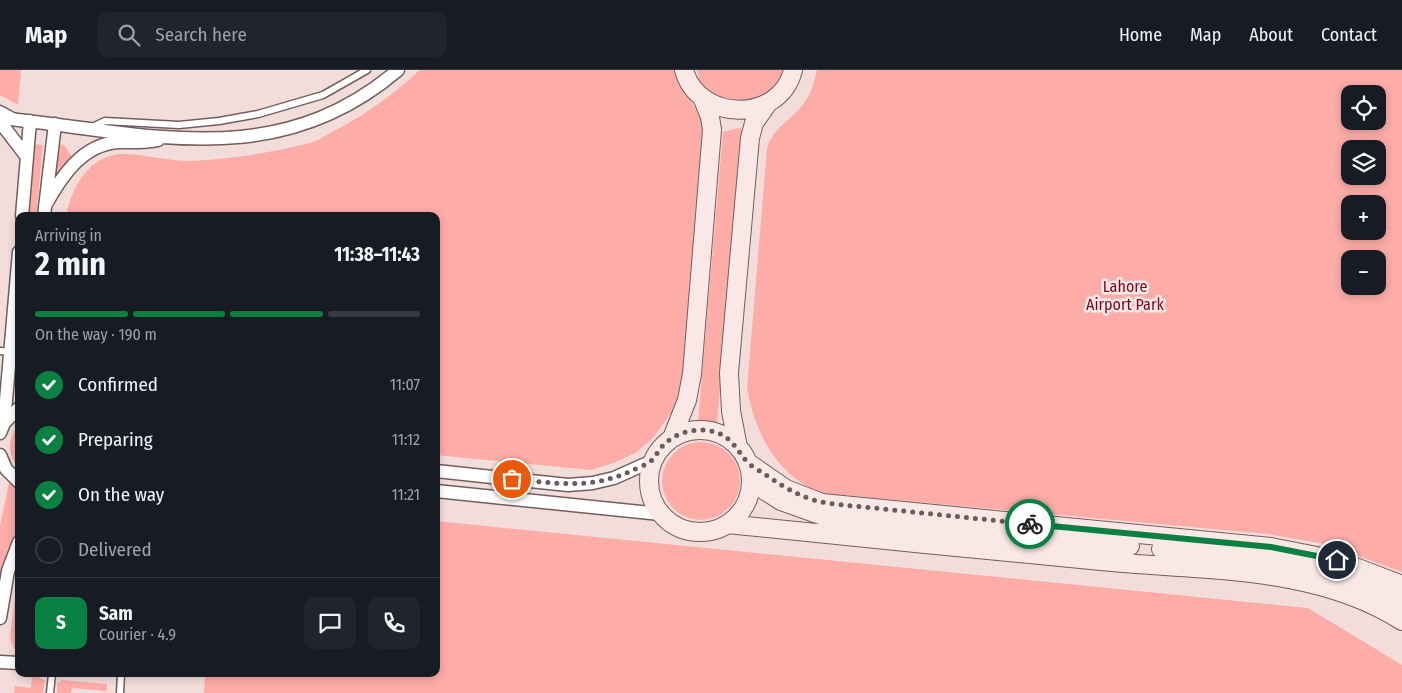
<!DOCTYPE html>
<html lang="en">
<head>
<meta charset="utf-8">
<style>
	body { margin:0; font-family:"Fira Sans Condensed",sans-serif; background:#20242c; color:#f1f3f6; height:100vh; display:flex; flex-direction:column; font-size:19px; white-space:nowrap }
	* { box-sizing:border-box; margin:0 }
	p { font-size:16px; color:#9ea1a6 }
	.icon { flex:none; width:28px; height:28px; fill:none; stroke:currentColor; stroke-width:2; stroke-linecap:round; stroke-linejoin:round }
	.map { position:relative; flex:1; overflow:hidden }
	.details { position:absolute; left:15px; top:142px; width:425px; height:465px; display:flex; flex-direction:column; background:#171b24; border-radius:10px; box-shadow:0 2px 8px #0003 }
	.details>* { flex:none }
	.controls { position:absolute; left:1341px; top:15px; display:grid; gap:10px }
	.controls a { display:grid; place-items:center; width:45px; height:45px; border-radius:10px; background:#171b24; box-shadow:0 2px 8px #0003; font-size:25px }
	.pin { position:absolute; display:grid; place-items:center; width:42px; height:42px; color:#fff; margin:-21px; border:2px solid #fff; border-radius:50%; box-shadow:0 1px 5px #0007 }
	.courier { position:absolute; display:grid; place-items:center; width:50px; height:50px; margin:-25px; border:4px solid #0b8043; border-radius:50%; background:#fff; color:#222; box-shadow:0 1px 6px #0007 }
	.headline em { font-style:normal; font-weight:700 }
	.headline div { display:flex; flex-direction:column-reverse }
	.headline { display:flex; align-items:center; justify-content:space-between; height:85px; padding:0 20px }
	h1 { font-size:32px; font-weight:700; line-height:38px }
	.bar { display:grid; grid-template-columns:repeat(4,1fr); gap:8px 5px; align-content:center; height:60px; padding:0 20px }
	.bar i { height:6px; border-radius:4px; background:#363941 }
	.bar .current { background:#0b8043 }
	.bar p { grid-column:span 4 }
	.line { display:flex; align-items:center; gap:12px; padding:0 20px; border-top:1px solid #363941 }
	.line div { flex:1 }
	.round { display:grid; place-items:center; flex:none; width:52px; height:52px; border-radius:10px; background:#20242c }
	ol { padding:0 20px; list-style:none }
	li { display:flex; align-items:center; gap:15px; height:55px }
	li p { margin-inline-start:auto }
	li .icon { padding:5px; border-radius:50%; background:#0b8043; color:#fff; stroke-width:4 }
	li:last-child { color:#9ea1a6 }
	li i { width:28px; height:28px; border:2px solid #363941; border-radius:50% }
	header { display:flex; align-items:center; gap:30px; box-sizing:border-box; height:70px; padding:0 25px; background:#171b24; border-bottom:1px solid #363941 }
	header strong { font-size:24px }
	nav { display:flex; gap:28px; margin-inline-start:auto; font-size:18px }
	.search { width:350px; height:45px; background:#20242c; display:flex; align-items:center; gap:12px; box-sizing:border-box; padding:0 18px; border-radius:10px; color:#9ea1a6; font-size:19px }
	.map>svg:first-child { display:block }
	.green { fill:#fdaca8; fill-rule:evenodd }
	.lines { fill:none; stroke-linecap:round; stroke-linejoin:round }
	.lane-casing { stroke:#725f5d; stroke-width:9 }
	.street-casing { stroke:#725f5d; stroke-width:15 }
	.secondary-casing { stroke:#725f5d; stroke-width:20 }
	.lane { stroke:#fff; stroke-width:6 }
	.street { stroke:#fff; stroke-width:12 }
	.secondary { stroke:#fae8e7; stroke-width:18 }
	.done { stroke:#695c5b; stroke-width:5; stroke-dasharray:0 9 }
	.route { stroke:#0b8043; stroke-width:6 }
	.labels { text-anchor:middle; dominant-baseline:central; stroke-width:5; stroke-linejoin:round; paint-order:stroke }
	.park-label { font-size:16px; fill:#820119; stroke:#fdebea }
</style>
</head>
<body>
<header>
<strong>Map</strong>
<div class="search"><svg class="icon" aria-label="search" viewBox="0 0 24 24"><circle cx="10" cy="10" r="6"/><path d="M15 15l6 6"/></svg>Search here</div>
<nav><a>Home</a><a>Map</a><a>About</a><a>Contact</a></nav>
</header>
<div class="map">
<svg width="1402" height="623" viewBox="0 0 1402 623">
	<rect width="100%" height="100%" fill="#f3dddb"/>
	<path class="green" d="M0,0h21l-3,35 -18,-10z
		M420,0h259c6,28 18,36 26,59l-23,256 -9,25 -19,27 -17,15 -21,10 -25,8 -155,-15v-239h-370c6,-30 24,-63 60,-62 22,1 43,7 64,7 40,-2 81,-8 120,-18 8,-2 16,-8 24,-12 32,-16 59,-37 86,-61z
		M697,0h86c-8,45 -80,45 -86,0z
		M817,0h585v502l-77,-28 -58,-10 -447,-41c-44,-19 -65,-60 -73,-105l20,-240c6,-21 25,-28 37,-45 8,-10 10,-21 13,-33zM1350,24h28v27h-28zM1350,79h28v27h-28zM1350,134h28v27h-28zM1350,189h28v27h-28z
		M738,58l3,1 2,4 -26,290 -19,-1 25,-290z
		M33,74l10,1 -7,71h-8z
		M57,74l7,1 10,14 -20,22z
		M19,354v44c-13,-13 -11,-30 0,-44z
		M662 411a39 39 0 1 1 78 0a39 39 0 1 1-78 0Z
		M9,413l10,7v43l-8,17 -11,40v-64z
		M436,451l872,87 94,57v28h-1198l1,-19h231z
		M19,498v83l-5,-3 -4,-10z
		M32,605l13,5 -2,13h-29l1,-7 16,2z
		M62,610l45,4v7l-35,-3 -1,5h-14v-10z"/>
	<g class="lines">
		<defs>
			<path id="lane" d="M0,39l13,7
				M92,57l13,-6 74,4 40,-4 39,-7 65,-19 44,-25
				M0,281l10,1
				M50,623l2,-19
				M120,623l1,-19"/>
			<path id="street" d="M0,48c144,14 275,57 398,-48
				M0,52l27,35
				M45,136c16,-29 37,-62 74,-64 14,0 26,1 39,-2
				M22,146l8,-95
				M44,146l11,-92
				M4,353l15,-171
				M0,363l4,-10 15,-15
				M0,385l6,14 13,13
				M436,401l132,14 25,-2 21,-5 38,-17
				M436,421l224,23
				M0,548l8,-47 11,-29
				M0,592l19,1"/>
			<path id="secondary" d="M684,0c14,52 96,54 109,0
				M649 411a51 51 0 1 1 102 0a51 51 0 1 1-102 0Z
				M672,368l15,-38 5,-26 20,-244 -2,-13 -8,-20
				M738,377l-7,-36 -2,-38 21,-235 4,-15 14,-20
				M747,392l39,27 36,14 449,44 66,13 65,25
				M751,412l30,19 45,16 304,29
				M727,454c125,13 249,25 374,37 99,10 214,4 301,60
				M1161,479c82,8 169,11 241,55"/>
		</defs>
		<use href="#lane" class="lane-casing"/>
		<use href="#street" class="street-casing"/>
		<use href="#secondary" class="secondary-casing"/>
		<use href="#lane" class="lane"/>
		<use href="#street" class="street"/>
		<use href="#secondary" class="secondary"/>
	</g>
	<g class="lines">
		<path class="done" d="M512,409c44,4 77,11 119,-8 6,-3 15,-6 20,-10 4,-3 6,-8 9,-12 9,-12 25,-19 40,-19 27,0 33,14 47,32 4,4 11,8 16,11 23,16 43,28 71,31l196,20"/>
		<path class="route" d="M1030,454l241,23 66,13"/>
	</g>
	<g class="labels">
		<g class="park-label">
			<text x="1125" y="216">Lahore<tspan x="1125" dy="18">Airport Park</tspan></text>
		</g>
	</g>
</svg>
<div class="controls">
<a><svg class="icon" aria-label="locate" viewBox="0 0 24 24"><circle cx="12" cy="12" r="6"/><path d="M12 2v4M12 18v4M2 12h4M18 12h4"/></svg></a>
<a><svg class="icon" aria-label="layers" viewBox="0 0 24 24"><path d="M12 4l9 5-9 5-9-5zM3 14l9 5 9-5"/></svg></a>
<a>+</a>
<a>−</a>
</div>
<div class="pin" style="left:512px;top:409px;background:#ea580c"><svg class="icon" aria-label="bag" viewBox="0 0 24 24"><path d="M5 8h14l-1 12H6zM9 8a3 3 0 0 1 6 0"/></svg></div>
<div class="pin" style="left:1337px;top:490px;background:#1f2937"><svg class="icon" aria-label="home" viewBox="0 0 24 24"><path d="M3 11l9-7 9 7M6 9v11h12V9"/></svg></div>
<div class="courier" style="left:1030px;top:454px"><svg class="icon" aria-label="bike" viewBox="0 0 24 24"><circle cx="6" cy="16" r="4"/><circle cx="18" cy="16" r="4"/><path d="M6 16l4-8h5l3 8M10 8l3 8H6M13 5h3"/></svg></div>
<section class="details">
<div class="headline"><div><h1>2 min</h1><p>Arriving in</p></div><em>11:38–11:43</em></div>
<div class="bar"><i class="current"></i><i class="current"></i><i class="current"></i><i></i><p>On the way · 190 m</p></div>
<ol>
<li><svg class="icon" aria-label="check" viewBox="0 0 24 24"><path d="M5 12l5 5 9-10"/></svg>Confirmed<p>11:07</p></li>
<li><svg class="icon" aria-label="check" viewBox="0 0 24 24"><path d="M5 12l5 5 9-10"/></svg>Preparing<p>11:12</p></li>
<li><svg class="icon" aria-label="check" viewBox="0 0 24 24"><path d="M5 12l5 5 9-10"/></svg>On the way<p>11:21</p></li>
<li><i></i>Delivered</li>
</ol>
<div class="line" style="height:90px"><b class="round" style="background:#0b8043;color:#fff">S</b><div><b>Sam</b><p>Courier · 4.9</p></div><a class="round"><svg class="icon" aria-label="chat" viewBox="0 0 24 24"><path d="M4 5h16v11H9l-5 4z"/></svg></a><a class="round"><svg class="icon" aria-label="phone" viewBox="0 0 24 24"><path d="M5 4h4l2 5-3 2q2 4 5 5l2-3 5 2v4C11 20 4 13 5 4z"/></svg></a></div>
</section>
</div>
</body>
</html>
